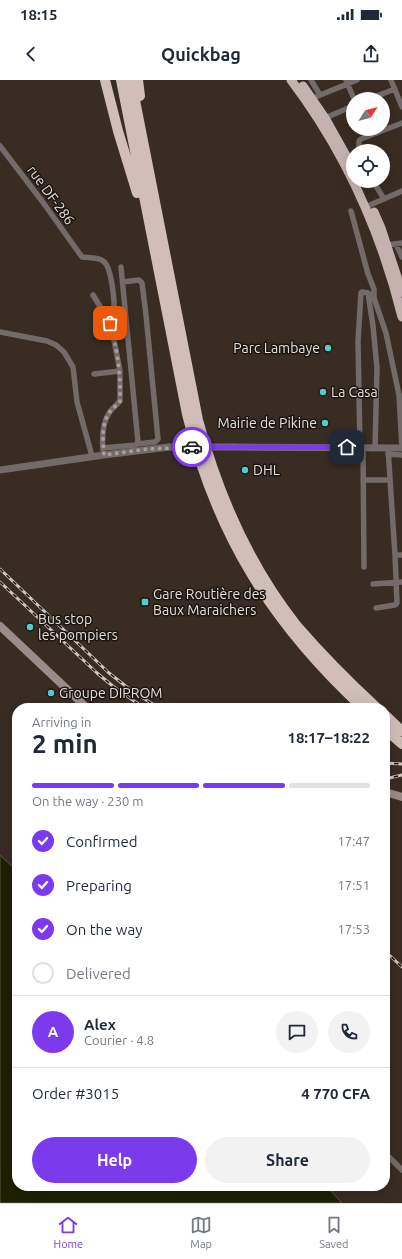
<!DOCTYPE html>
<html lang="en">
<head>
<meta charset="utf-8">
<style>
	body { margin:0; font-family:Ubuntu,sans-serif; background:#f2f2f3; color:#1f2937; height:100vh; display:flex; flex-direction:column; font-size:15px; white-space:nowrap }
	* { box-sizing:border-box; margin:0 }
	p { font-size:13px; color:#747a83 }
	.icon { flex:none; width:22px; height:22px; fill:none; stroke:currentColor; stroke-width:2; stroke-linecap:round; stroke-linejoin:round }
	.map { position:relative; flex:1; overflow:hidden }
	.sheet { position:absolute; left:12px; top:623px; width:378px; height:488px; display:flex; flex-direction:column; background:#fff; border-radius:16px; box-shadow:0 4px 16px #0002 }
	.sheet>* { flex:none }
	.needle { width:26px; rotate:54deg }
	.controls { position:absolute; left:346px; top:12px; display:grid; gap:8px }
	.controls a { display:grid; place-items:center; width:44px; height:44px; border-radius:50%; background:#fff; box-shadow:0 4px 16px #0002; font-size:20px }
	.pin { position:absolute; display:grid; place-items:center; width:34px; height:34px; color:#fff; margin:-17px; border-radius:8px; box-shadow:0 2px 6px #0006 }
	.courier { position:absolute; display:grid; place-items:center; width:40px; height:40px; margin:-20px; border:3px solid #7c3aed; border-radius:50%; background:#fff; color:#222; box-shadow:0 1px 5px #0007 }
	.summary em { font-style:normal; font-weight:700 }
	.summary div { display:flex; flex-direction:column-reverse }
	.summary { display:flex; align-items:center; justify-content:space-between; height:68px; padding:0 20px }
	h1 { font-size:26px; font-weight:700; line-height:30px }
	.bar { display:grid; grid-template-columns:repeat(4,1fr); gap:6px 4px; align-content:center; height:48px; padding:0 20px }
	.bar i { height:5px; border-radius:3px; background:#e0e1e3 }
	.bar .current { background:#7c3aed }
	.bar p { grid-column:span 4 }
	.line { display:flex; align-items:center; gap:10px; padding:0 20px; border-top:1px solid #e0e1e3 }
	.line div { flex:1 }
	.round { display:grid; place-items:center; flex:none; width:42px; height:42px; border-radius:21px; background:#f2f2f3 }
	ol { padding:0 20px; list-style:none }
	li { display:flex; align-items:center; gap:12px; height:44px }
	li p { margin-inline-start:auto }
	li .icon { padding:4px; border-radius:50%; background:#7c3aed; color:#fff; stroke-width:4 }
	li:last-child { color:#747a83 }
	li i { width:22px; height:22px; border:2px solid #e0e1e3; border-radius:50% }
	.action { display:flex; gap:8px; margin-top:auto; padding:8px 20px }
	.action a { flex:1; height:46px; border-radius:24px; background:#7c3aed; color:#fff; font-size:16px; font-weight:700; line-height:46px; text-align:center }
	.action a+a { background:#f2f2f3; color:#1f2937 }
	.status { display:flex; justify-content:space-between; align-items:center; height:28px; padding:0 20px; background:#fff; direction:ltr }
	.status svg { height:11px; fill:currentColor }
	header { display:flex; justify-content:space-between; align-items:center; height:52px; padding:0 20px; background:#fff; font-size:18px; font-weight:700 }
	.dock { display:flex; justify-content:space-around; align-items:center; height:56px; border-top:1px solid #e0e1e3; background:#fff; font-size:11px; color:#747a83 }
	.dock a { display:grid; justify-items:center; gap:2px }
	.dock .current { color:#7c3aed }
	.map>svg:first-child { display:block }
	.water { fill:#1d2100; stroke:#595a41 }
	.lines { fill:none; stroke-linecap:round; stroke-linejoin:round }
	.minor { stroke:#736b69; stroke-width:5.5 }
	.tertiary { stroke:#736b69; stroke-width:7 }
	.secondary { stroke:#998c89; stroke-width:8 }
	.trunk { stroke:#c4b2ae; stroke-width:9 }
	.motorway { stroke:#d1beb9; stroke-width:10 }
	.rail-casing { stroke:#cec6bf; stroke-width:3 }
	.rail { stroke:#1b1611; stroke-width:1.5; stroke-dasharray:4.5; stroke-linecap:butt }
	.tertiary-bridge { stroke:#736b69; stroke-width:7 }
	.done { stroke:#a9a099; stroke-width:4; stroke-dasharray:0 7.2 }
	.route { stroke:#7c3aed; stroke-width:5 }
	.poi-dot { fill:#51ccd1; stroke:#1b1611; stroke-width:1.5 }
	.labels { text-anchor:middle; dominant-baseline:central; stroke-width:3; stroke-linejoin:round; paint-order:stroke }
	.street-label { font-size:14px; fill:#e6dfd9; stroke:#1b1611 }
	.poi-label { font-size:14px; fill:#e6dfd9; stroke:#1b1611; text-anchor:start }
</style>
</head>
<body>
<div class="status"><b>18:15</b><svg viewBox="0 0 49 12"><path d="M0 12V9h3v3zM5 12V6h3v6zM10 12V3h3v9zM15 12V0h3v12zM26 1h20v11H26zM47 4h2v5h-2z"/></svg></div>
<header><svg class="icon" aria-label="back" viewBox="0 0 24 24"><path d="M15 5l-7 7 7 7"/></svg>Quickbag<svg class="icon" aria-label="share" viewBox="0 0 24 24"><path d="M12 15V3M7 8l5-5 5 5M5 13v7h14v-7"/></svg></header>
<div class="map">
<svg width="402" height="1123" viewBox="0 0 402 1123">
	<rect width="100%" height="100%" fill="#382c23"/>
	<path class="water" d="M0,775l17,16v315h309l16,17h-342z"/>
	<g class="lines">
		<path class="minor" d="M311,0l9,15
			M346,0l8,19
			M391,0l11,27
			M313,18l44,-18
			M369,19l26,-10
			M325,38l28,-12
			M0,66l42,55 40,56c6,1 16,0 21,4 9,5 13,47 10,57 0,0 -3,4 -3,5
			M359,71v-10l2,-2 41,-16
			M373,101l11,18
			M370,125l32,-14
			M351,131l17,63 6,15v9
			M396,164l6,13
			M387,165l15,-2
			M123,202l16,-2 3,3 4,32 12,124 -3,3 -18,2
			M368,213l6,5 12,35 13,62 3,53
			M93,215l17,28 3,12 7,36v30c-3,4 -8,7 -11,12 -7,11 -7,25 -6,37
			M0,252l47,9 9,4 8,7 9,15 4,35 15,54
			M94,294l26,-3
			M360,367l-2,-106 3,-48 1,-1 6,1 5,33 4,42 -2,80
			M103,368l33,-3 2,-3 -17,-175
			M363,368l1,119
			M388,374l14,1
			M363,400h27
			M395,475h7
			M373,504l29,-2
			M376,528l19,-3 2,-2 -2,-48 -7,-107
			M385,1073l17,17"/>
		<path class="tertiary" d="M232,367l170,1
			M0,390l104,-15 65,-8"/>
		<path class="secondary" d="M0,546l87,82
			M385,712l17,5"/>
		<path class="trunk" d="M291,0c53,70 90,152 111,237
			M303,6l22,32 28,50
			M374,132l7,16 21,64"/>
		<path class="motorway" d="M105,0l13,51 19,62
			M121,0l66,334c29,120 85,210 176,294
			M131,0l67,340c20,74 51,146 99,206 25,29 52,56 80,82
			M138,0l2,16
			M385,635l17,16
			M385,649l17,15"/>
		<defs>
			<path id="rail" d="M0,489l109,104 23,18 27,17
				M0,502l97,91 17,14 30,21
				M385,683l17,1
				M385,699l17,-4
				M385,871l17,16"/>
		</defs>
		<use href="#rail" class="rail-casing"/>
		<use href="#rail" class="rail"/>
		<path class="tertiary-bridge" d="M169,367h63"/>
	</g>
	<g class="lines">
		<path class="done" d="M110,243c7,25 11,51 10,78 -3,4 -8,8 -11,12 -8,12 -6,28 -5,42l44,-6 44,-2"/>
		<path class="route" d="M192,367h155"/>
	</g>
	<g class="poi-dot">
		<circle cx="328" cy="268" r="4"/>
		<circle cx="323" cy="312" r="4"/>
		<circle cx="325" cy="343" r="4"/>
		<circle cx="245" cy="390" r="4"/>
		<rect x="141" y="518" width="8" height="8" rx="2"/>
		<circle cx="30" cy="547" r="4"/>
		<circle cx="51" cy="613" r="4"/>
	</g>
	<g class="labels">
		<g class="street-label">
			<text transform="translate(51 115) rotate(54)">rue DF-286</text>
		</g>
		<g class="poi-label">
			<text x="320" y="268" text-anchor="end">Parc Lambaye</text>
			<text x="331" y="312">La Casa</text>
			<text x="317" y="343" text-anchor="end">Mairie de Pikine</text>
			<text x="253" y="390">DHL</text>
			<text x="153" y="514">Gare Routière des<tspan x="153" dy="16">Baux Maraichers</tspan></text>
			<text x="38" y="539">Bus stop<tspan x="38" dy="16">les pompiers</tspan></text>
			<text x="59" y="613">Groupe DIPROM</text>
		</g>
	</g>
</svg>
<div class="controls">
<a><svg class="needle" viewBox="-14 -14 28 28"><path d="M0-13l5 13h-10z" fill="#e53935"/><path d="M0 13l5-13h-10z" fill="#747a83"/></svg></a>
<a><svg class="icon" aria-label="locate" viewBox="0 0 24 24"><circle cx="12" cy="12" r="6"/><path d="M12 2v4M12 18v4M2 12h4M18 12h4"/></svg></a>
</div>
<div class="pin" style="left:110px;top:243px;background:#ea580c"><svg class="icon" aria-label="bag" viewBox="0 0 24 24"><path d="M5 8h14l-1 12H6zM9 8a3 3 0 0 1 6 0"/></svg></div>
<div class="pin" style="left:347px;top:367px;background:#1f2937"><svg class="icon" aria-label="home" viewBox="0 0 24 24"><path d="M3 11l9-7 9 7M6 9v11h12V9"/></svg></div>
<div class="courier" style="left:192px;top:367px"><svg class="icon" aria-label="car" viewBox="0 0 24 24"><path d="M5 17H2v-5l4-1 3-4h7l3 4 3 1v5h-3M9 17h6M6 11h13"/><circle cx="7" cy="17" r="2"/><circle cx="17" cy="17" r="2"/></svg></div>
<section class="sheet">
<div class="summary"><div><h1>2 min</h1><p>Arriving in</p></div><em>18:17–18:22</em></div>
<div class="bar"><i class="current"></i><i class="current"></i><i class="current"></i><i></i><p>On the way · 230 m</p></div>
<ol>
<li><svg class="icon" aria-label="check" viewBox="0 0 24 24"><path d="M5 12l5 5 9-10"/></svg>Confirmed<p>17:47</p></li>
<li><svg class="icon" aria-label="check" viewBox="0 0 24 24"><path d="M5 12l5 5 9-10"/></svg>Preparing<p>17:51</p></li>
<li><svg class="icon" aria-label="check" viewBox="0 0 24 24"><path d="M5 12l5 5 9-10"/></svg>On the way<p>17:53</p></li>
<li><i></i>Delivered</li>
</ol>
<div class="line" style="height:72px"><b class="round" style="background:#7c3aed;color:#fff">A</b><div><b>Alex</b><p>Courier · 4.8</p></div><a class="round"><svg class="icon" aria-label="chat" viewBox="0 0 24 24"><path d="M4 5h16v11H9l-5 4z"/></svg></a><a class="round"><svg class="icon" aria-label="phone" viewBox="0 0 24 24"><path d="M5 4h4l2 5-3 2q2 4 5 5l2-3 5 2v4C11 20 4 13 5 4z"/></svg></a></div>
<div class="line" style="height:52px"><div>Order #3015</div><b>4 770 CFA</b></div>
<div class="action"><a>Help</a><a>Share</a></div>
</section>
</div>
<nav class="dock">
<a class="current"><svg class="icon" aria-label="home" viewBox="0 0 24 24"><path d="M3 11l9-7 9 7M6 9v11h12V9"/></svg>Home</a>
<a><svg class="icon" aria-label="map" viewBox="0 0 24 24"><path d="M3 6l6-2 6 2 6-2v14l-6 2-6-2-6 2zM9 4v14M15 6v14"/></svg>Map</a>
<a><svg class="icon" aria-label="saved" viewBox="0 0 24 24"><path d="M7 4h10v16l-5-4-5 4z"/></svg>Saved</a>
</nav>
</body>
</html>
